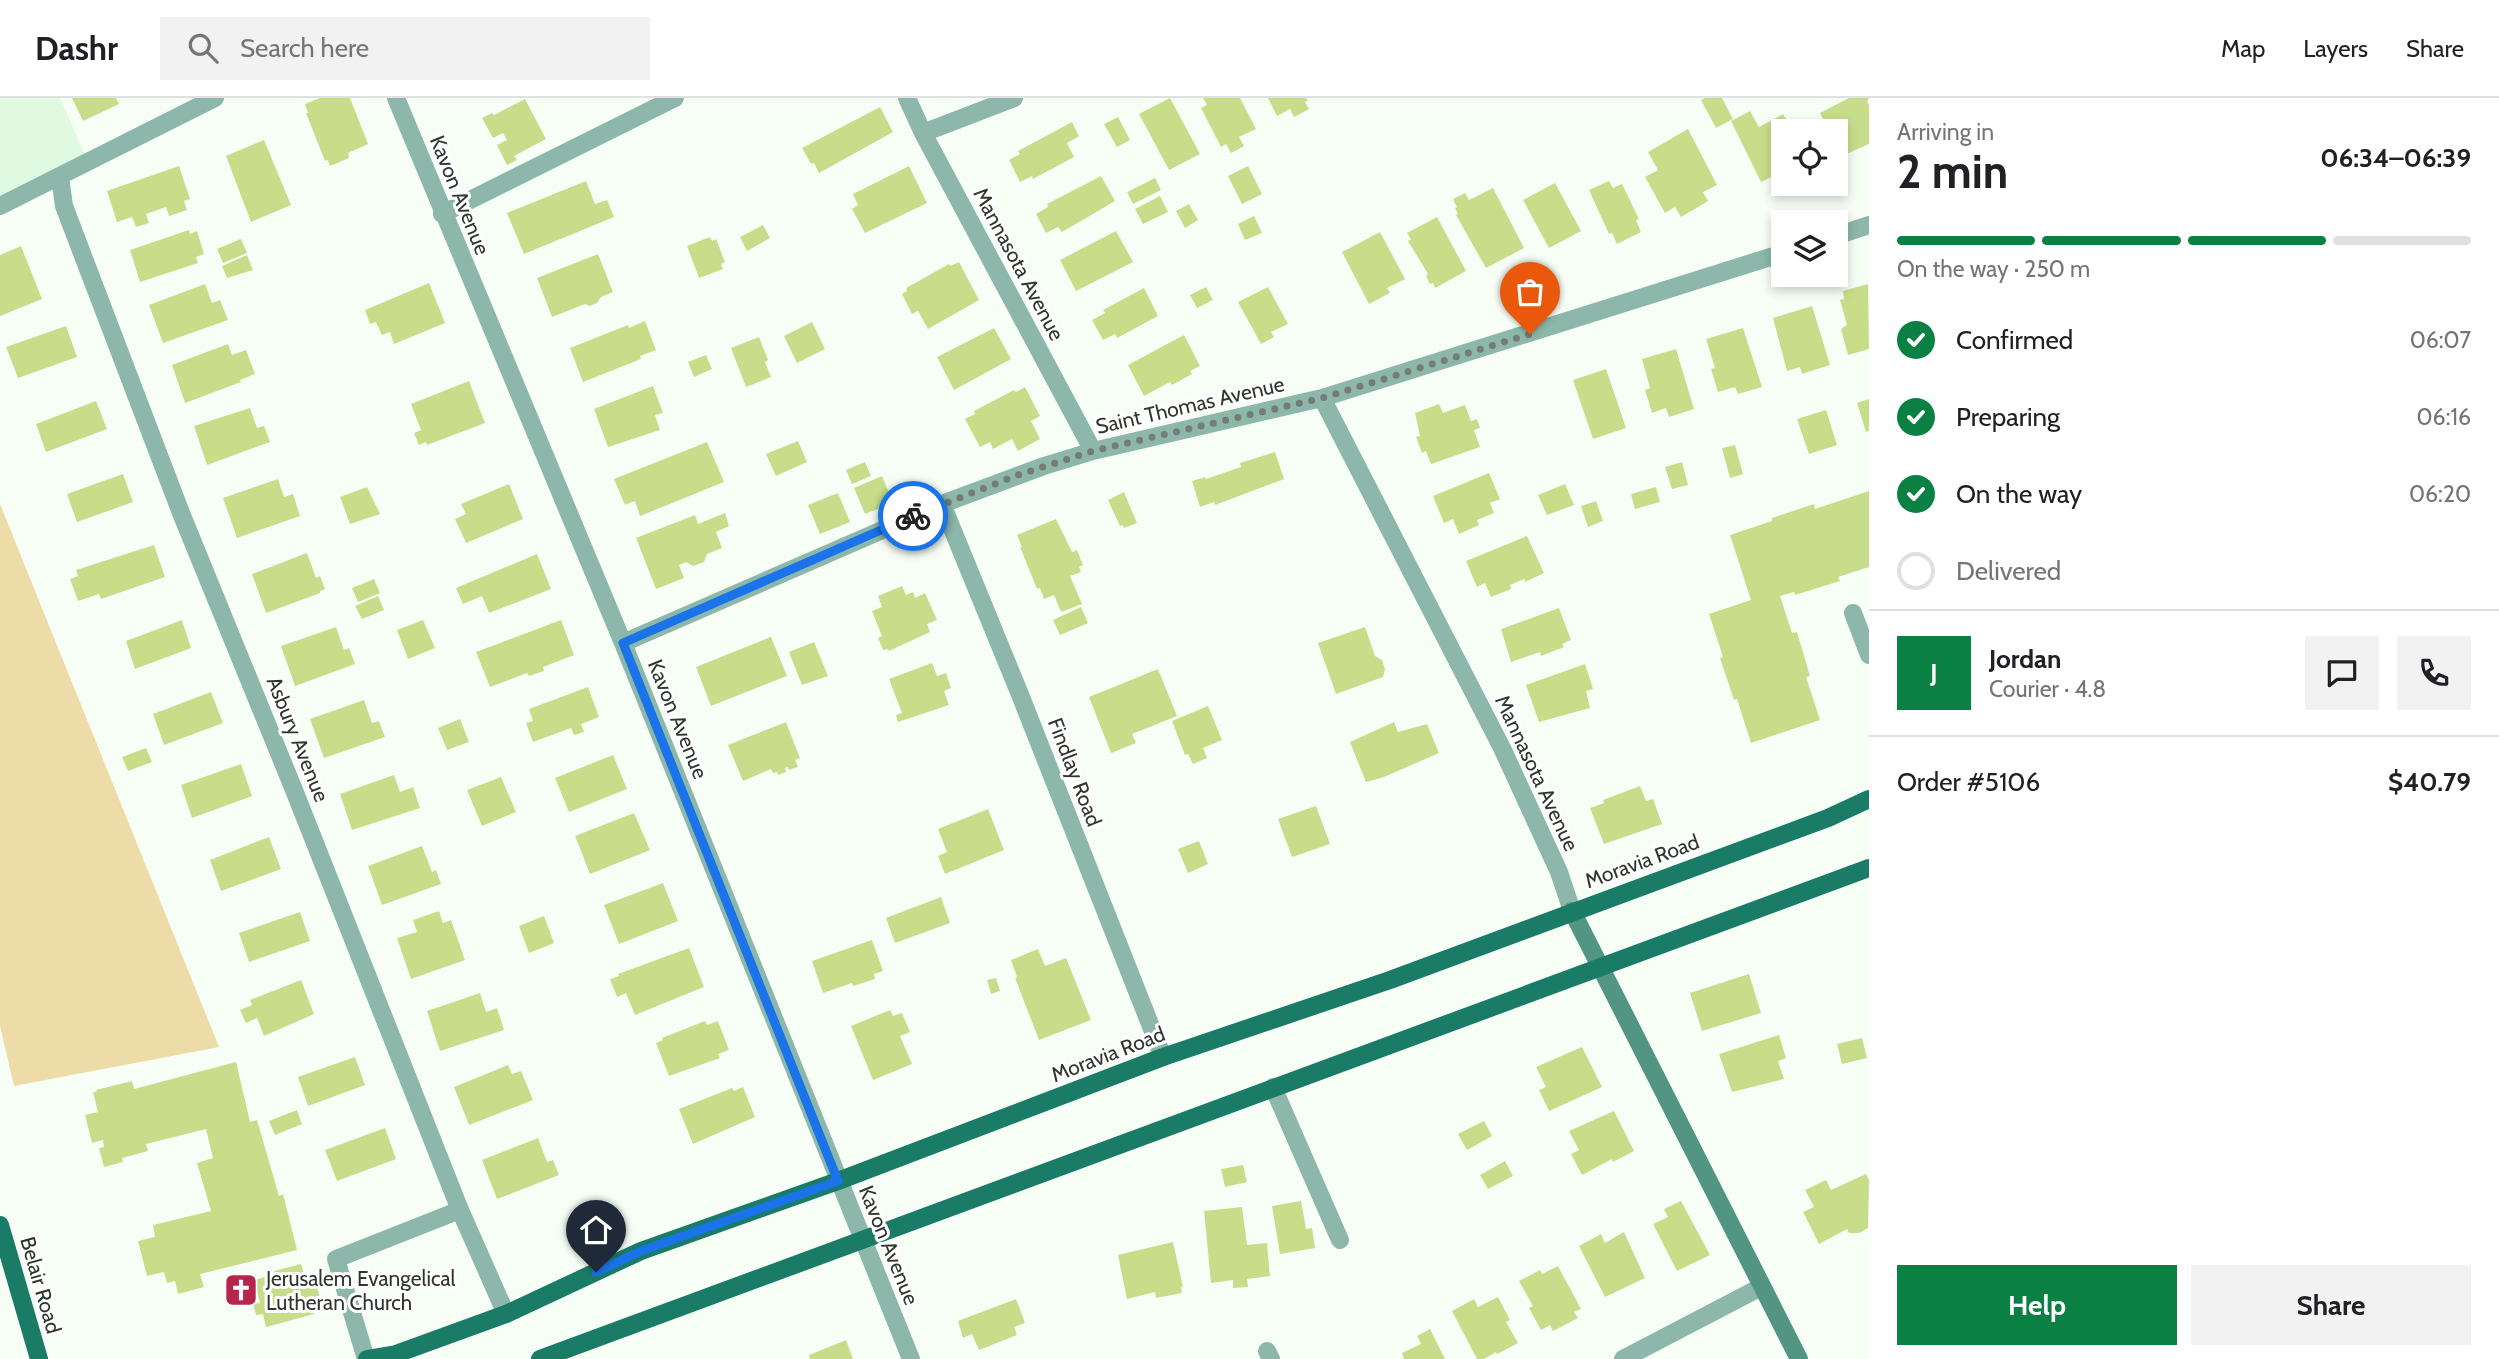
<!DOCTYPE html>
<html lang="en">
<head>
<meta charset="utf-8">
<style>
	body { margin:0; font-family:Cabin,sans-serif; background:#f2f2f2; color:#202124; height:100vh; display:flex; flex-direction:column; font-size:26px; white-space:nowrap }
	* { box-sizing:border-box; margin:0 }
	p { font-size:23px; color:#757577 }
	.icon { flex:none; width:38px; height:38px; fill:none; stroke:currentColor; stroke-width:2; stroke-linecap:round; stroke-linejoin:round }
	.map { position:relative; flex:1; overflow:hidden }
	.panel { display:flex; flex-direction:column; background:#fff; width:630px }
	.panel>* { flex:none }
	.fabs { position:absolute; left:1771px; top:21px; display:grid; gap:14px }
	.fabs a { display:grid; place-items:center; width:77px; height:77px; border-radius:0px; background:#fff; box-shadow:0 4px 10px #0003; font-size:35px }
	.pin { position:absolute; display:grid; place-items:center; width:60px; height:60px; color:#fff; margin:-72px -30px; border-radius:50% 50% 50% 0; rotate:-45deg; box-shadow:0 0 7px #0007 }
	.pin .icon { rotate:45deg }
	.courier { position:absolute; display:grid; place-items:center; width:70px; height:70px; margin:-35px; border:5px solid #1a73e8; border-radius:50%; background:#fff; color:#222; box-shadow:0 2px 9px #0007 }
	.headline em { font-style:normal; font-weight:800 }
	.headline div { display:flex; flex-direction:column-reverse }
	.headline { display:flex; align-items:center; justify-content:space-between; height:119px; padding:0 28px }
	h1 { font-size:46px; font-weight:800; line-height:52px }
	.bar { display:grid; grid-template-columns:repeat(4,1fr); gap:10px 7px; align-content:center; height:84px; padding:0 28px }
	.bar i { height:9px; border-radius:5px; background:#e0e0e0 }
	.bar .active { background:#0b8043 }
	.bar p { grid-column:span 4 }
	.line { display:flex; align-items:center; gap:18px; padding:0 28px; border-top:2px solid #e0e0e0 }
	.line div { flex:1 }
	.round { display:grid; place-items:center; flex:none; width:74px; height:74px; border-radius:0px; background:#f2f2f2 }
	ol { padding:0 28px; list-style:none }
	li { display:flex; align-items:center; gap:21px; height:77px }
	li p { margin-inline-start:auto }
	li .icon { padding:7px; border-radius:50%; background:#0b8043; color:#fff; stroke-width:4 }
	li:last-child { color:#757577 }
	li i { width:38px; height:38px; border:4px solid #e0e0e0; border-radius:50% }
	.action { display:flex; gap:14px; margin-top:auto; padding:14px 28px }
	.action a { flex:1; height:80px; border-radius:0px; background:#0b8043; color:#fff; font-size:28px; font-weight:800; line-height:80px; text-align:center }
	.action a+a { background:#f2f2f2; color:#202124 }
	header { display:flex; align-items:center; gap:42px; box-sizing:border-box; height:98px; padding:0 35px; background:#fff; border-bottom:2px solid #e0e0e0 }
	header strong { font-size:33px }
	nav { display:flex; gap:38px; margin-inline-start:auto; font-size:24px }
	.search { width:490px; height:63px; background:#f2f2f2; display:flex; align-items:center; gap:18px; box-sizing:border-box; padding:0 24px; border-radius:0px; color:#757577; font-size:26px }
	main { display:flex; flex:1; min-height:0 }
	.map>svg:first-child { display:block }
	.built { fill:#dffae1 }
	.green { fill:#eddca8 }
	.building { fill:#c8dd8a }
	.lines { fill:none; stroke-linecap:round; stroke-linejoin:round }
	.lane { stroke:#8cb7aa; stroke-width:18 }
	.street { stroke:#8cb7aa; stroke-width:18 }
	.secondary { stroke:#529582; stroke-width:18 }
	.primary { stroke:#1a7c67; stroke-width:18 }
	.done { stroke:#747c75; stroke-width:7; stroke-dasharray:0 12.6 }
	.route { stroke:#1a73e8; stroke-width:9 }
	.labels { text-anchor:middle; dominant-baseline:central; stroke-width:6; stroke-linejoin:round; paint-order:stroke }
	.street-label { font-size:21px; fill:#2e362f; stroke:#fff }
	.poi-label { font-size:21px; fill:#2e362f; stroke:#fff; text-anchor:start }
</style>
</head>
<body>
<header>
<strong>Dashr</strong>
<div class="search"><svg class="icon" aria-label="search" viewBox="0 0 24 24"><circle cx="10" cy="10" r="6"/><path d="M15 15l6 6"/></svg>Search here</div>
<nav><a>Map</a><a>Layers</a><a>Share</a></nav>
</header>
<main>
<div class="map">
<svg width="1869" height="1261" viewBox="0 0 1869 1261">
	<rect width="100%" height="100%" fill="#f6fef6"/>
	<path class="built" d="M0,0h60l28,64 -88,44z"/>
	<path class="green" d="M0,406l219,543 -205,39 -14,-60z"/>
	<path class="building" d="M72,0h44l3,6 -36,17z
		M320,0h30l18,46 -20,9 1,5 -19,8 -2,-6 -3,1 -19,-48h2l-3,-9z
		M1170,0l30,56 -31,16 -30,-56z
		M1203,0h37l16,31 -17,8 5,9 -13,7 -5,-9 -5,3 -20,-39 6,-3z
		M1268,0h38l2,2 -3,2 4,7 -15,8 -4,-8 -13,7z
		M1705,0h17l11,21 -17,9 -15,-28z
		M1849,0h20l-2,3 2,4v39l-27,12 -6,-11v-14h-13l-3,-5 5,-3 -5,-10z
		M525,1l21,40 -32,17 3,4 -10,5 -10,-20 10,-5 -4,-7 -10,5 -11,-20 10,-5 2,2z
		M880,9l13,25 -74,41 -5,-10 -3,1 -9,-16z
		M1750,13l9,16 24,-13 10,17h-10v44l-2,1 -2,-3 -18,9 -30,-61z
		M1118,19l12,23 -13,7 -13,-23z
		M1072,24l7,14 -12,7 7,14 -41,22 -1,-3 -12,6 -11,-22 11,-6 -2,-3z
		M1688,31l29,56 -14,7 5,9 -27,16 -6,-10 -10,6 -20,-36 13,-7 -10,-18z
		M264,42l27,65 -40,17 -25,-66z
		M179,68l11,33 -6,2 3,9 -18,6 -3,-9 -20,7 3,9 -13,4 -4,-10 -15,5 -10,-31z
		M909,68l18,37 -62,30 -13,-24 6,-4 -5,-11z
		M1248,68l14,28 -20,10 -14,-28z
		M1101,78l14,25 -53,31 -4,-5 -12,6 -10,-19 12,-7 -1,-3z
		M1155,80l6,12 -28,14 -6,-12z
		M586,83l9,23 12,-4 7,17 -90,37 -17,-41z
		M1609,83l4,7 9,-4 17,35 -3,1 5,12 -24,12 -5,-11 -3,1 -20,-44z
		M1555,85l26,48 -32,17 -26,-48z
		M1493,90l31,60 -38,20 -30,-53 2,-1 -3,-6 2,-1 -4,-8 12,-6 4,7z
		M1160,98l8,16 -25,12 -8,-15z
		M1189,106l9,16 -13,8 -9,-17z
		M1254,118l8,17 -17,7 -7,-16z
		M1437,119l29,54 -31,17 -2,-5 -3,1 -4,-8 2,-2 -20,-33 3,-2 -4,-6z
		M763,127l7,13 -23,13 -7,-14z
		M189,132l1,4 7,-3 7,23 -8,3 2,6 -58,19 -10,-32z
		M1116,133l17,31 -57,29 -16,-31z
		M1380,134l25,47 -18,9 3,5 -21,11 -27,-52z
		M710,139l2,4 4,-2 9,23 -4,2 2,5 -24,9 -12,-32z
		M241,141l6,14 -24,10 -6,-14z
		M21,148l21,53 -42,17v-61z
		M598,156l15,38 -12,5 -4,6 -7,3 -5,-2 -33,13 -15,-39z
		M247,157l6,15 -26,8 -5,-12z
		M959,164l20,38 -51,29 -10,-18 -6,3 -10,-20 5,-3 -1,-3 43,-24 1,2z
		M429,185l16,40 -51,21 -4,-12 -8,3 -6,-13 -6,2 -5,-14z
		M205,186l7,19 8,-3 8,20 -65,23 -14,-38z
		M1868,186l1,65 -21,6 -7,-26 6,-4 -7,-25 4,-1 -1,-8z
		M1206,189l7,13 -16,8 -7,-13z
		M1268,189l20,37 -17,8 3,5 -13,7 -23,-42z
		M1144,190l14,28 -41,22 -2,-4 -12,6 -11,-20 13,-7 -2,-3z
		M1812,208l18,59 -28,9 -2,-7 -13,4 -14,-53z
		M645,223l11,29 -16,6 1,3 -58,23 -13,-34 58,-23 1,3z
		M812,224l13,27 -28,14 -13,-27z
		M66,228l11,31 -59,21 -12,-31z
		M994,230l17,31 -57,31 -17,-33z
		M1743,230l19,59 -24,7 -3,-7 -17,5 -7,-23 4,-1 -9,-29z
		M1184,237l16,31 -10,5 2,3 -20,11 -2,-3 -26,14 -16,-31z
		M759,239l9,23 -3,2 6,15 -25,10 -15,-39z
		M228,246l4,11 14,-5 9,24 -15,6 1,2 -56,21 -13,-38z
		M1676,251l18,60 -25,8 -3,-9 -14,5 -7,-23 5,-2 -8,-29z
		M706,257l6,14 -18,8 -6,-15z
		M1606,271l20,59 -33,11 -20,-59z
		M469,283l16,42 -58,22 -1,-3 -7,3 -5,-12 7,-3 -10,-26z
		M653,288l10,27 -8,2 5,15 -52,17 -14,-38z
		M1025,289l15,29 -9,5 9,18 -22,12 -6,-12 -19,10 -3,-7 -10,5 -15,-28 10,-5 -1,-3 40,-21 2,2z
		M1869,301v32l-3,1 -9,-29z
		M96,303l11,28 -61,23 -10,-28z
		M1439,306l4,9 22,-8 6,16 6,-2 3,9 -6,2 6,17 -49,17 -5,-13 -4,2 -6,-16 4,-1 -5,-23z
		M250,310l7,20 7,-2 6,16 -63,23 -13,-39z
		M1826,312l11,35 -28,9 -12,-35z
		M798,343l9,21 -31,14 -10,-22z
		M707,344l17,40 -84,34 -5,-15 -10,4 -11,-26z
		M1735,347l8,29 -13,4 -8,-30z
		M1275,354l9,27 -69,26 -1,-3 -14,5 -8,-26 13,-4 1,2 35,-12 -1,-4z
		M865,364l6,14 -19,8 -6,-14z
		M1682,364l6,23 -16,4 -7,-22z
		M1489,375l11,26 -10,4 4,10 -17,7 2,5 -20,9 -6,-15 -9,4 -11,-27z
		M123,376l10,28 -56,20 -10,-28z
		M882,378l11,27 -28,11 -11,-26z
		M278,381l6,18 9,-3 7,22 -63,22 -14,-40z
		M509,386l14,35 -57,24 -11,-24 11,-5 -5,-10z
		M1565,386l9,21 -27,10 -9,-20z
		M367,389l13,27 -30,10 -10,-27z
		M1656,389l4,15 -25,7 -4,-15z
		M1869,393v76l-31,10 2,4 -45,14 -1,-3 -14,4 12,37 5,-1 13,44 -4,1 14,43 -69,23 -14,-44 -3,1 -14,-42 3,-1 -14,-43 42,-14 -21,-65 42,-14v-3l42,-14 1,5z
		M1124,394l13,31 -13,5 -1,-3 -3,1 -12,-26z
		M838,395l12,29 -30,12 -12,-29z
		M1596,403l7,20 -15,6 -7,-21z
		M725,415l4,13 -13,6 6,16 -15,6 -3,8 -11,4 -7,-4 -7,3 5,13 -28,11 -20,-51 59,-23 3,9z
		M1056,421l16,33 5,-2 6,15 -4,2 2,5 -11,4 12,28 -21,8 -7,-17 -10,4 -4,-11 -3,1 -17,-42h2l-5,-12z
		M1527,438l17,37 -19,9 -1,-3 -14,6 1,4 -20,8 -6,-14 -8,4 -11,-26z
		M154,447l11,32 -64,22 -2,-5 -21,7 -8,-22 8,-3 -2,-6z
		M307,455l9,25 4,-2 5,13 -5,2v2l-54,20 -14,-39z
		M537,456l14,35 -62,24 -7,-17 -19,8 -7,-16z
		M374,481l6,14 -22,9 -6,-14z
		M902,488l4,9 7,-3 2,6 10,-5 12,27 -10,4 3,8 -41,19 -1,-2 -5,1 -5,-12 4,-2 -10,-25 10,-4 -4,-11z
		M378,498l6,14 -22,9 -7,-13z
		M1081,509l7,16 -28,12 -7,-15z
		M1559,510l12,32 -9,4 2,3 -23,9 -1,-4 -29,10 -10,-33z
		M182,522l9,28 -56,21 -9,-28z
		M423,522l12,28 -27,11 -11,-29z
		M561,522l13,35 -31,12 1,4 -15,5 -2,-3 -37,14 -14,-35z
		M336,529l8,23 5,-2 6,16 -60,22 -14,-40z
		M1365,529l10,29 7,4 3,9 -2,8 -47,17 -18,-51z
		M771,539l16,39 -76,30 -15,-39z
		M814,544l14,34 -26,9 -13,-33z
		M932,565l5,13 9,-3 5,15 -7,3 5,14 -51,17 -2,-7 6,-2 -13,-34z
		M1585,566l8,25 -7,2 4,17 -51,14 -13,-37z
		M1158,571l19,47 -45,18 4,9 -25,10 -22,-56z
		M588,589l11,30 -18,7 3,8 -10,3 -3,-7 -38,14 -7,-19 7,-2 -4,-12z
		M211,594l12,31 -59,22 -11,-31z
		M364,602l8,23 7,-2 6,16 -61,21 -14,-39z
		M1208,608l14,34 -19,8 4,10 -14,6 -5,-10 -3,1 -13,-34z
		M460,621l9,23 -22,8 -9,-22z
		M786,624l14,36 -5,2 3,7 -9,3 -1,-3 -3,1 1,4 -8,3 -1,-3 -4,1 -2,-4 -28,12 -15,-36z
		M1394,624l4,10 29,-8 12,29 -55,24 -18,5 -16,-40z
		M146,650l6,14 -24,9 -6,-14z
		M613,657l14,34 -58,23 -14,-34z
		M241,666l11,32 -60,22 -11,-33z
		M394,677l6,17 13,-5 7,21 -68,22 -12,-36z
		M501,679l15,35 -34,14 -15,-36z
		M1640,688l6,15 7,-2 9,25 -58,20 -14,-36 14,-5 -1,-3z
		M1316,708l14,38 -38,13 -14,-38z
		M988,711l16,41 -59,24 -7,-18 9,-4 -9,-23z
		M634,715l16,37 -60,24 -15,-38z
		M269,739l12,32 -60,22 -11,-31z
		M1199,743l9,23 -20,9 -10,-24z
		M422,748l10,26 4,-2 5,14 -59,21 -14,-39z
		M663,785l15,38 -59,23 -15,-39z
		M941,799l9,26 -55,20 -9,-25z
		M439,813l4,12 8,-3 14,40 -54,19 -14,-41 20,-6 -4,-12z
		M300,814l10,29 -61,21 -10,-29z
		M544,818l10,27 -25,10 -10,-27z
		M872,842l11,31 -9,3 1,5 -22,7 -1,-3 -29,10 -11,-32z
		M689,850l15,39 -69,28 -9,-22 -9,4 -7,-18 9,-3 -1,-2z
		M1038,851l7,17 21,-8 25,62 -52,20 -24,-62 2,-1 -6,-17z
		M1749,876l12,39 -59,18 -12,-38z
		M996,880l4,13 -9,3 -4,-14z
		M301,882l13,34 -50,22 -7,-18 -11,5 -6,-13 12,-5 -2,-5z
		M480,895l6,19 11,-4 7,22 -64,21 -13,-40z
		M890,912l3,6 9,-3 8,19 -10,4 12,28 -39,16 -22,-54z
		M705,923l2,4 11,-4 11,29 -11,4 2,4 -51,18 -13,-33 7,-3 -1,-2z
		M1779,937l7,23 -8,3 6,18 -52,13 -13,-38z
		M1862,940l5,20 -25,6 -5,-20z
		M1582,949l20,40 -53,24 -10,-21 7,-3 -10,-20z
		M355,959l10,28 -57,21 -10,-29z
		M236,964l14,60 7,-2 22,76 4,-2 14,56 -97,24 4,13 -26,7 -3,-13 -8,2 -3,-11 -17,4 -9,-35 17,-4 -2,-12 58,-14 -14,-48 16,-5 -7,-29 -60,15 2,7 -26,7 1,4 -19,5 -5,-19 5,-1 -1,-7 -11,3 -7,-28 13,-3 -5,-20h4l-1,-2 36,-9 2,8z
		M508,967l4,9 9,-3 12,29 -64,25 -15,-38z
		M743,989l12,30 -62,27 -14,-35 53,-21 2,3z
		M297,1012l5,14 -27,11 -6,-14z
		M1614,1013l20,40 -21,11 -1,-3 -30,16 -11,-21 8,-4 -10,-19z
		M1484,1023l8,15 -25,14 -9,-16z
		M385,1030l11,31 -59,22 -12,-31z
		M538,1040l9,24 6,-2 6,15 -62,24 -15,-39z
		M1505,1063l8,15 -25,13 -8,-14z
		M1243,1067l4,17 -22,5 -4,-18z
		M1866,1076l3,6 -1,48 -9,5h-10l-2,-4 -28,15 -16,-32 11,-5 -9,-17 21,-10 5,10z
		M1301,1103l5,28 6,-1 3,20 -35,6 -8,-48z
		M1681,1103l29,54 -33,16 -24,-47 15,-7 -4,-8z
		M1242,1109l5,38 20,-2 3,33 -23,3 1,8 -15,1v-8l-22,3 -7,-72z
		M1624,1134l21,46 -40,19 -26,-51 22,-12 4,9z
		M1173,1144l10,45h-2l1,6 -26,5 -1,-6 -28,7 -9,-44z
		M301,1166l6,21 9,-2 7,26 -9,3v2l-48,13 -3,-13 -7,1 -3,-11 7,-1 -6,-23 21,-6 -1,-3z
		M1558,1168l23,43 -7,3 4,6 -25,13 -3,-6 -9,5 -12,-22 4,-2 -14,-25 21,-11 2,4z
		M1498,1199l12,23 -4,2 12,21 -21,11 -1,-2 -12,7h-7l-25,-48 22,-12 4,8z
		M1016,1201l9,24 -11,4 3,8 -38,15 -7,-16 -9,4 -5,-17z
		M1430,1231l15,30h-41l-2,-6 19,-9 -4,-8z
		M846,1242l7,19h-43l-1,-4z"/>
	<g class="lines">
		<path class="lane" d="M442,116l233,-116
			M1853,515l16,42
			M1273,989l67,153
			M366,1261l-30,-100 124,-49"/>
		<path class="street" d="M396,0l227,545 288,716
			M907,0l16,35 170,318
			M923,35l91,-35
			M60,79l4,29 117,307 113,277 166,420 46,104
			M0,108l215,-108
			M1836,138l33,-11
			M1322,300l180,350 57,124 13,39
			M942,406l77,188 144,365
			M623,545l319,-139 102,-38 49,-15 229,-53 461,-145
			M1267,1253l4,8
			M1623,1261l138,-72"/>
		<path class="secondary" d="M1572,813l227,448"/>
		<path class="primary" d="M0,1127l39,134
			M367,1261l29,-5 110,-40 135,-63 197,-70 325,-124 227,-77 438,-162 41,-19
			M540,1261l1329,-491"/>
	</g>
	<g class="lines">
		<path class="done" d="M913,418l105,-41 75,-24 229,-53 208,-64"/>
		<path class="route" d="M596,1174l45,-21 197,-70 -215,-538 290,-127"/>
	</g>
	<defs>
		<symbol id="church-square" viewBox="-11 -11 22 22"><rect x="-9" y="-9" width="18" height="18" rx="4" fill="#b6254c" stroke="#fff"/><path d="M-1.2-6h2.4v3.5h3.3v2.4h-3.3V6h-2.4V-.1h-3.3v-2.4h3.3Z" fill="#fff"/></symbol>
	</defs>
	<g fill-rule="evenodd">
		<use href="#church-square" x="222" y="1173" width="38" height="38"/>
	</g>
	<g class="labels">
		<g class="street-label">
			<text transform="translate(460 97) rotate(68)">Kavon Avenue</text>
			<text transform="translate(1019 166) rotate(62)">Mannasota Avenue</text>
			<text transform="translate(1190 307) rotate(-13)">Saint Thomas Avenue</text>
			<text transform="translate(678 621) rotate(68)">Kavon Avenue</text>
			<text transform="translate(298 641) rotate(68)">Asbury Avenue</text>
			<text transform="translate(1075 674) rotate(69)">Findlay Road</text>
			<text transform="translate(1537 675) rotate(65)">Mannasota Avenue</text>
			<text transform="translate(1642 763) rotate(-20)">Moravia Road</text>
			<text transform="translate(1108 956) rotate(-21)">Moravia Road</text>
			<text transform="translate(889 1147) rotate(68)">Kavon Avenue</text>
			<text transform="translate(41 1187) rotate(74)">Belair Road</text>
		</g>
		<g class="poi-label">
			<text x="266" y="1180">Jerusalem Evangelical<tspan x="266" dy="24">Lutheran Church</tspan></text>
		</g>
	</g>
</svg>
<div class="fabs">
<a><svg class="icon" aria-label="locate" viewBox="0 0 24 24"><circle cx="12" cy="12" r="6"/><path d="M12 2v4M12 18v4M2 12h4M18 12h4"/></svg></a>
<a><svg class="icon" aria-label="layers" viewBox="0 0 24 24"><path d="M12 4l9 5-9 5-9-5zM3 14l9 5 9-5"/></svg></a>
</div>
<div class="pin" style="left:1530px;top:236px;background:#ea580c"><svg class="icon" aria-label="bag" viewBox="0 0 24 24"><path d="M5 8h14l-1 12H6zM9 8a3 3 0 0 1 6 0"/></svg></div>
<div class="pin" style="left:596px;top:1174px;background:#1f2937"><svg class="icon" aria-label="home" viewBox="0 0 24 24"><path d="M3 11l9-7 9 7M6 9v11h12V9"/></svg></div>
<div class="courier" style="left:913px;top:418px"><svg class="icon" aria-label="bike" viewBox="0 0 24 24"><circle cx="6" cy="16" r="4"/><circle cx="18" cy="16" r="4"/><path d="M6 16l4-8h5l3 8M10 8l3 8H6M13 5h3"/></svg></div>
</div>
<section class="panel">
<div class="headline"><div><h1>2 min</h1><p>Arriving in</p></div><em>06:34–06:39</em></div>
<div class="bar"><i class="active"></i><i class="active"></i><i class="active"></i><i></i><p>On the way · 250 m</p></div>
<ol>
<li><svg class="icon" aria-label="check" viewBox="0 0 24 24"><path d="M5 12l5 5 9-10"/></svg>Confirmed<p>06:07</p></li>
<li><svg class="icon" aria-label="check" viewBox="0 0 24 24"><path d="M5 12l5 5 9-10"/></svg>Preparing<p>06:16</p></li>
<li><svg class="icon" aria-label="check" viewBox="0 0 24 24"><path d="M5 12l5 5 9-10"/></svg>On the way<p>06:20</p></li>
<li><i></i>Delivered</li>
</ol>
<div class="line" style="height:126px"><b class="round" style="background:#0b8043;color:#fff">J</b><div><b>Jordan</b><p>Courier · 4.8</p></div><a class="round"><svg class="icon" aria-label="chat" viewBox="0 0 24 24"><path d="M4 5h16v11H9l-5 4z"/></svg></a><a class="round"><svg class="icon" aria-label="phone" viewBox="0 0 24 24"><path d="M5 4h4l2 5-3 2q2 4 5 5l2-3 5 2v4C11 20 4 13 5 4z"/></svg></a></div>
<div class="line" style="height:91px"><div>Order #5106</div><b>$40.79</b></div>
<div class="action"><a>Help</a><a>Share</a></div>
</section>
</main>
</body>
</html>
